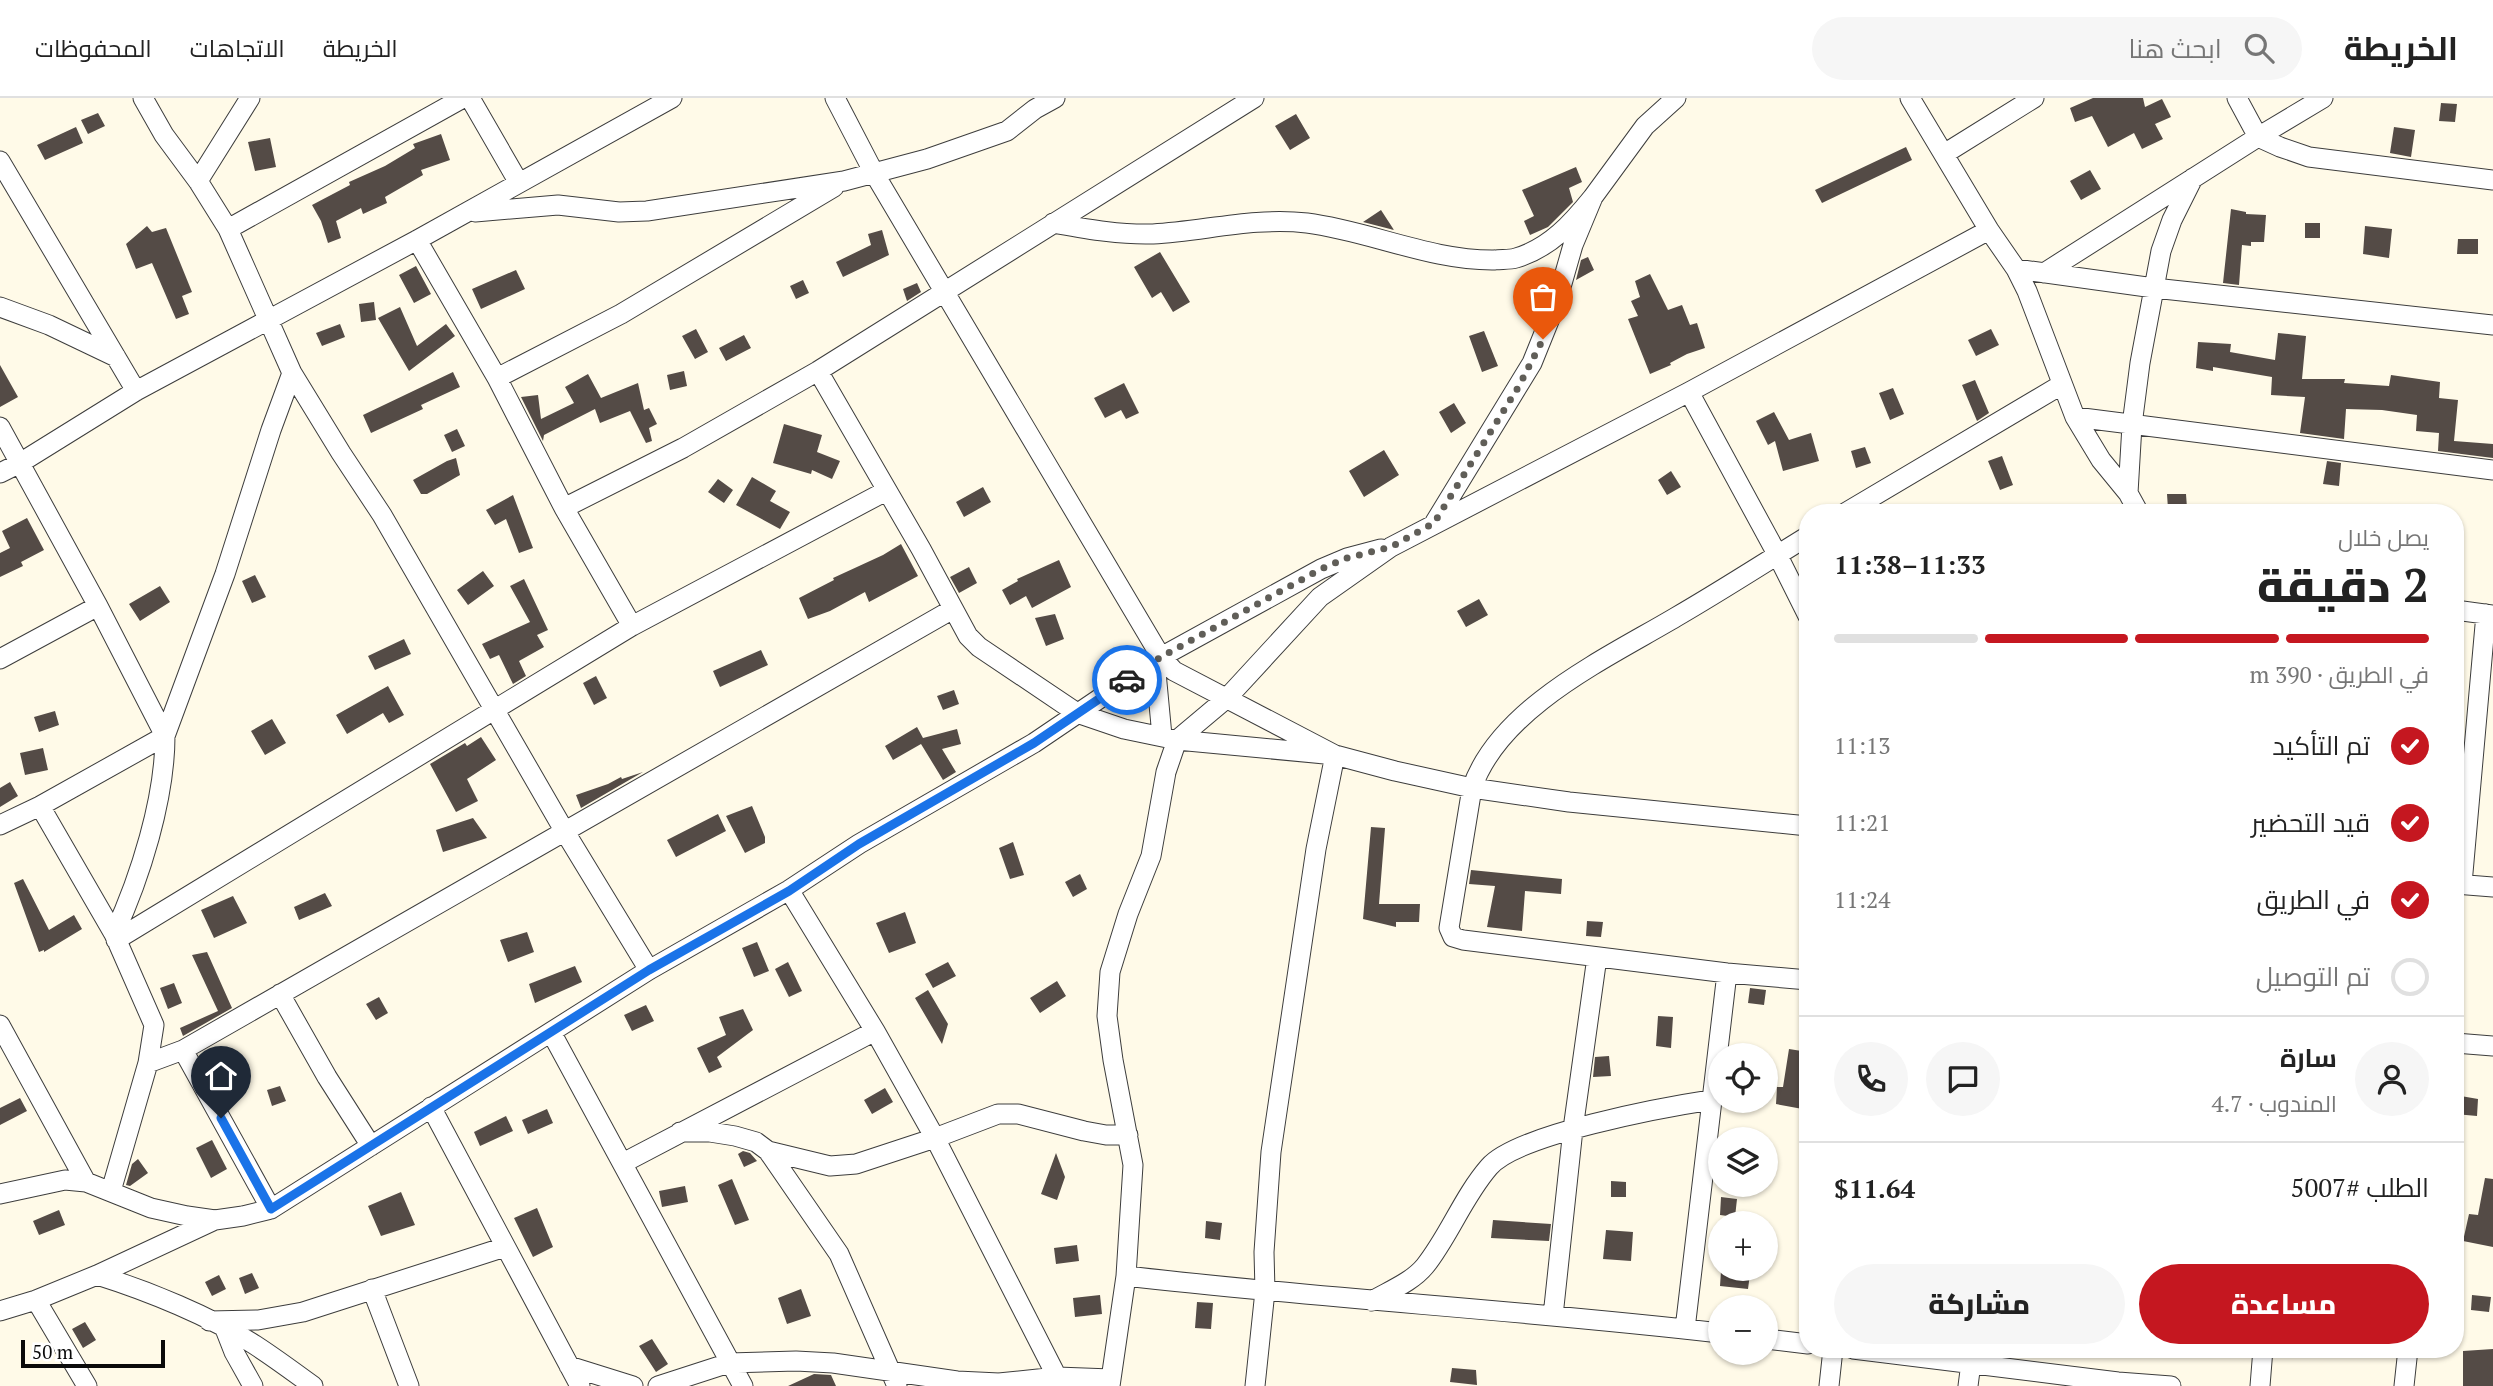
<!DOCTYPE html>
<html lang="ar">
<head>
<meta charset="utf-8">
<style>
	body { margin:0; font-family:"PT Serif",Cairo,serif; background:#f6f6f6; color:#222; direction:rtl; height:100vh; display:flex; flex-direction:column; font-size:26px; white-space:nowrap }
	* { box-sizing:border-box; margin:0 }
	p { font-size:23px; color:#767676 }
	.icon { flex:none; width:38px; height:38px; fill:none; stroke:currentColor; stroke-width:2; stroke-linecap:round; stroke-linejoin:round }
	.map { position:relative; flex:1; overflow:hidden; direction:ltr }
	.side { position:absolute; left:1799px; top:406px; width:665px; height:854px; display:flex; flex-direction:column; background:#fff; border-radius:28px; box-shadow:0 2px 5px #0004; direction:rtl }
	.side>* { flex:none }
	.buttons { position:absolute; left:1708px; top:945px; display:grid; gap:14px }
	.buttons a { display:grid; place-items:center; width:70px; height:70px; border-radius:50%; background:#fff; box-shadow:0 2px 5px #0004; font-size:35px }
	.scale { position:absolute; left:21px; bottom:18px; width:144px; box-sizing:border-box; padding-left:7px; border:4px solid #0a0a0a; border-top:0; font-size:19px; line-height:24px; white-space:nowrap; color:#0a0a0a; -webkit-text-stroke:5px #fff; paint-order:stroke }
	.pin { position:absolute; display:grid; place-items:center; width:60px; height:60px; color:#fff; margin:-72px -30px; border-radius:50% 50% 50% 0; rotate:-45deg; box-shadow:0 0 7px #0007 }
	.pin .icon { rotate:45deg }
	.courier { position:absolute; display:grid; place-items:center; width:70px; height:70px; margin:-35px; border:5px solid #1a73e8; border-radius:50%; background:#fff; color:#222; box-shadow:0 2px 9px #0007 }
	.head em { font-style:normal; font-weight:800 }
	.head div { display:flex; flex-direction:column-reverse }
	.head { display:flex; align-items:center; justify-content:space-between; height:119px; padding:0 35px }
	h1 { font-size:46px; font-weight:800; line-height:52px }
	.bar { display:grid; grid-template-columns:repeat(4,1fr); gap:10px 7px; align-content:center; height:84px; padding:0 35px }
	.bar i { height:9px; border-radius:5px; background:#e0e0e0 }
	.bar .selected { background:#c51720 }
	.bar p { grid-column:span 4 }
	.line { display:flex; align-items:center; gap:18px; padding:0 35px; border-top:2px solid #e0e0e0 }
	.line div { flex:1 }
	.round { display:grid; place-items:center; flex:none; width:74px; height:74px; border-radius:37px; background:#f6f6f6 }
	ol { padding:0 35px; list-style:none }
	li { display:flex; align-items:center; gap:21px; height:77px }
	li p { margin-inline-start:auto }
	li .icon { padding:7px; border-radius:50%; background:#c51720; color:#fff; stroke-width:4 }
	li:last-child { color:#767676 }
	li i { width:38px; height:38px; border:4px solid #e0e0e0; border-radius:50% }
	.button { display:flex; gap:14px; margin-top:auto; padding:14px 35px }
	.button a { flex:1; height:80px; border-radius:42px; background:#c51720; color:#fff; font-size:28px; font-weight:800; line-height:80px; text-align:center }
	.button a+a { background:#f6f6f6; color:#222 }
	header { display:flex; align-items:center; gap:42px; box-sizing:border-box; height:98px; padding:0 35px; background:#fff; border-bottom:2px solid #e0e0e0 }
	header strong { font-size:33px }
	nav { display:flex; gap:38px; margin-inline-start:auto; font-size:24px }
	.search { width:490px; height:63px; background:#f6f6f6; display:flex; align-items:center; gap:18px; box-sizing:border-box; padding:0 24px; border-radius:38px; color:#767676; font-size:26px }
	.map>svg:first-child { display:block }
	.building { fill:#544b46 }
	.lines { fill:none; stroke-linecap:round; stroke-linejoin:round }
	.street-casing { stroke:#3d3d3d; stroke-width:21 }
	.street { stroke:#fff; stroke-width:19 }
	.done { stroke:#605e58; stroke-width:7; stroke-dasharray:0 12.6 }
	.route { stroke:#1a73e8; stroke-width:9 }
</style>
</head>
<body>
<header>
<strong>الخريطة</strong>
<div class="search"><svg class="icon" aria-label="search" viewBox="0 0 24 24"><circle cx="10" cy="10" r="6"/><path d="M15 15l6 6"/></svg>ابحث هنا</div>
<nav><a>الخريطة</a><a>الاتجاهات</a><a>المحفوظات</a></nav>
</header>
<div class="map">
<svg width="2493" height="1288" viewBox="0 0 2493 1288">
	<rect width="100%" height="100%" fill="#fffae8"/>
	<path class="building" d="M2093,0h50l2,9 17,-8 9,18 -16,7 8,15 -21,10 -8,-16 -26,14 -16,-31 -17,6 -5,-14z
		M2441,5l16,1 -2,18 -16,-1z
		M98,15l7,13 -17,8 -7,-14z
		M1296,16l14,24 -20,12 -15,-24z
		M76,29l7,16 -38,17 -8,-15z
		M2394,29l21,3 -4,27 -21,-4z
		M441,36l9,26 -29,10 2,5 -38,22 2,6 -24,11 -2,-6 -25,13 5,17 -13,5 -7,-22 -9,-16 38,-20 -1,-3 36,-16 30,-18 -2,-4z
		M270,40l6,29 -21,4 -7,-29z
		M1906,49l6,13 -90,43 -7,-13z
		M1576,69l6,15 -13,6 4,14 -25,25 -18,8 -6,-14 10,-5 -12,-26z
		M2090,72l11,19 -20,11 -11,-19z
		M2231,111l15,3v2l20,1 -2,27h-13v4l-9,-1 -3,40 -16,-2z
		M1381,112l13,20 -31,-8z
		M2305,125h15v15h-15z
		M147,128l5,6 14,-4 26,64 -10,4 7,18 -13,5 -24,-56 -16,6 -10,-25z
		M2365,128l27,3 -3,29 -26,-4z
		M882,132l7,25 -46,22 -7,-15 35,-17 -3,-11z
		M2458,141h20v15h-21z
		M1160,154l30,50 -17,10 -12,-20 -9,6 -18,-31z
		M1588,159l6,13 -18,10 5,-20z
		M416,168l15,28 -17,9 -15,-28z
		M516,172l9,19 -44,20 -9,-20z
		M1650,176l18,36 14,-5 8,20 7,-2 8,25 -18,6 -17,9 1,2 -21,9 -22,-55 10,-3 -7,-15 9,-4 -5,-16z
		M803,182l6,13 -13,6 -6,-13z
		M917,185l4,9 -14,9 -4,-12z
		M374,204l2,18 -15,2 -2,-18z
		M400,209l17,39 29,-22 9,12 -46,35 -31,-53z
		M340,226l5,13 -23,9 -6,-13z
		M696,231l12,23 -13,7 -13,-23z
		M1991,231l8,16 -23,11 -8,-16z
		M1484,233l14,35 -16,6 -13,-36z
		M2278,235l28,3 -4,43h43l-1,4 45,3 2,-11 49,7 -1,16 19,2 -4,41 39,3v14l-55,-7 1,-18 -23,-2 1,-16 -35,-5 -36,-1 -2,30 -44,-6 5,-36 -34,-2 1,-18 -59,-10v4l-17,-3 2,-26 33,2 -1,8 45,8z
		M744,237l7,13 -25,13 -7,-13z
		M0,267l18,32 -18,10z
		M684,273l3,15 -17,4 -3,-15z
		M453,274l7,15 -39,18 2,4 -52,24 -8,-18z
		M588,276l13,24 37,-15 6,27 5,-2 8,16 -8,4 3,13 -6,2 -16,-32 -30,12 -5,-14 -51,26 -1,6 -22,-44 17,-2 3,24 33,-16 -9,-16z
		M1975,282l14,33 -12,8 -15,-36z
		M1124,285l15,30 -13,6 -5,-9 -16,8 -11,-20z
		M1893,290l11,26 -14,6 -11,-27z
		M1454,305l12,20 -15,10 -12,-21z
		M1774,314l15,28 22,-7 8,28 -36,10 -8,-30 -7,4 -12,-24z
		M784,326l38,11 -5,17 23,9 -8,18 -20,-9 -1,4 -38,-11z
		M457,331l8,17 -13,6 -8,-17z
		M1865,349l6,16 -15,5 -5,-17z
		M1384,352l15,25 -35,22 -15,-26z
		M2002,358l11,29 -13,5 -12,-29z
		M456,360l4,17 -33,19h-6l-8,-14 34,-19z
		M2327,363l14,2 -2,23 -16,-2z
		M1671,373l10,16 -14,8 -9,-15z
		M752,379l24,14 -6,10 20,11 -10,17 -44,-24z
		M718,381l15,11 -9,13 -16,-11z
		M983,389l8,15 -27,15 -8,-15z
		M2167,396h19l1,14 -19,1z
		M513,397l20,53 -14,5 -13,-34 -11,6 -9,-15z
		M27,420l17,32 -23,12 2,4 -23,11v-24l10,-5 -8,-17z
		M901,446l17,32 -49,26 -4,-10 -35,19 -22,8 -9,-21 35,-18 -1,-2 50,-23z
		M1059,462l12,27 -39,21 -6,-12 -16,9 -8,-15 16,-9 -1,-2z
		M969,469l8,16 -18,10 -9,-16z
		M483,473l11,15 -26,19 -11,-15z
		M255,477l11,22 -14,6 -10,-22z
		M524,481l24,51 -11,5 7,12 -25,14 7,15 -13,8 -14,-29 -9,4 -8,-15 48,-22 -20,-36z
		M160,488l10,16 -30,19 -11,-17z
		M1479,501l9,16 -22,12 -9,-16z
		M1055,516l9,25 -18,7 -11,-28z
		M404,541l7,15 -36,16 -7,-14z
		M761,552l7,15 -48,22 -7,-16z
		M596,578l11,22 -13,7 -11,-22z
		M388,588l16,29 -15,8 -6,-10 -36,21 -11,-19z
		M954,592l5,14 -16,6 -6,-14z
		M55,613l4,14 -20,7 -5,-15z
		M272,621l14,24 -21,12 -14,-24z
		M917,629l6,11 34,-9 4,15 -19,5 14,23 -13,8 -22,-36 -28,16 -8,-14z
		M481,639l15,23 -29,19 11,22 -22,11 -26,-48 35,-21 2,3z
		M43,650l5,22 -23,5 -5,-22z
		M643,674l-62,36 -5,-13 32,-11 13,-7 1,2z
		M10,684l8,14 -18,11v-19z
		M752,708l13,31v6l-20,10 -19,-37z
		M718,716l8,17 -50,26 -9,-17z
		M473,720l14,20 -44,14 -7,-22z
		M1371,729l14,1 -6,76h41l-1,18h-23v5l-33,-8z
		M1013,744l11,33 -14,4 -11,-31z
		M1471,772l91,9 -1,15 -36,-3 -3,40 -35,-4 8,-41 -26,-2z
		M1080,776l7,15 -14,8 -8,-15z
		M23,781l26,51 25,-15 8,14 -38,23v-2l-5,2 -25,-69z
		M325,795l7,13 -33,14 -5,-13z
		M233,798l14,27 -33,15 -13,-28z
		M905,814l11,31 -27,10 -13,-30z
		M1587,823l16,1 -2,15 -15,-1z
		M527,834l7,20 -26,10 -8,-22z
		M757,844l12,29 -15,6 -12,-29z
		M207,854l25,56 -49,28 -3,-8 38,-17 -26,-56z
		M788,864l14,29 -13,6 -14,-28z
		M948,864l8,14 -23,12 -8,-14z
		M575,868l7,16 -47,21 -6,-19z
		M1057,883l9,15 -26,17 -10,-15z
		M174,885l8,20 -14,6 -8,-21z
		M1750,890l16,2 -2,15 -16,-2z
		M928,892l20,34 -6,20 -27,-46z
		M379,899l9,16 -12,7 -10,-16z
		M646,907l8,16 -22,10 -8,-16z
		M743,911l10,21 -36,27 5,10 -13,6 -12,-25 29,-13 -7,-18z
		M1658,918l15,1 -2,31 -15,-2z
		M1789,951l19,3v58l-32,-6 1,-17h6z
		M1609,958l2,20 -18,1 2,-20z
		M280,988l6,15 -14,5 -5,-16z
		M885,990l8,14 -21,12 -8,-14z
		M2455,997l23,4 -1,17 -22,-2z
		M20,1000l7,13 -27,14v-17z
		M547,1011l6,14 -25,11 -6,-14z
		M506,1018l7,15 -33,15 -6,-14z
		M212,1042l15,29 -16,9 -15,-30z
		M743,1053l7,2 7,8 -13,6 -6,-13z
		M1056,1055l9,24 -8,23 -16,-6z
		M138,1061l10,14 -18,13 -4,-1 6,-21z
		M2485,1080l8,1v68l-30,-6 6,-27 9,1z
		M732,1081l17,41 -14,5 -17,-40z
		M1611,1083l15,1v15h-15z
		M685,1088l3,16 -26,5 -3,-16z
		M401,1094l14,33 -34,11 -13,-30z
		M1721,1099l16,2 -2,18 -15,-2z
		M537,1110l16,39 -20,10 -19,-39z
		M59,1112l6,15 -26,10 -6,-14z
		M1493,1122l58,4 -2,17 -58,-3z
		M1206,1123l16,2 -2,17 -15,-2z
		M1606,1132l27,2 -2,29 -28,-2z
		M1077,1147l2,16 -23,3 -2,-16z
		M1721,1173l29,3 -2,15 -28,-3z
		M252,1175l7,15 -14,6 -6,-16z
		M219,1177l7,14 -14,7 -7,-14z
		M801,1191l10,27 -24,8 -9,-26z
		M1100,1197l2,19 -27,3 -2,-19z
		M2472,1197l19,2 -2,15 -18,-2z
		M1197,1204l16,1 -2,26 -16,-1z
		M85,1224l11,18 -13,8 -11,-19z
		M652,1241l16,25 -12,8 -17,-26z
		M2493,1251v37h-30v-35z
		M1452,1270l24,2 1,15 -27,-3z
		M814,1276l17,1 5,11h-48z"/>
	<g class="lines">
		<defs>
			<path id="street" d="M143,0l21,37 34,46 30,48 64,144 49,80 41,62 183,317 84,138
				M470,0l49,85
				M835,0l39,75 287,484 13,14 161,84 60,16 77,17 97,14 239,24
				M1910,0l79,132 27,39 11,22 48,126 26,43 27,33 11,20
				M2237,0l21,39 22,10 29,10 184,23
				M1944,56l90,-56
				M0,63l136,230
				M198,83l52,-83
				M475,114l83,-7 61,7 28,-1 197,-30 83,-22 80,-28 28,-22 20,-11
				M1053,125c34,6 66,12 100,11 52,-3 101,-17 154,-11 63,8 124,38 188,37 6,-1 14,0 21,-2 34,-10 56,-35 77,-61
				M228,131l235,-131
				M417,142l80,138 67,130 68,118
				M2016,171l138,19 339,37
				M2044,175l214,-136 65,-39
				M0,209l49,18 67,32
				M818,273l103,178 47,87 11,11 98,66 47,16 53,11 158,15 -19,94 -45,303 -7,100 1,39 -10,95
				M497,280l124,-64 213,-127
				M1689,294l88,162 31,62
				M2075,319l418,53
				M0,329l98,179 67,130c0,63 -25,142 -51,198
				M0,375l20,-10 116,-72 281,-151 255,-142
				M2128,395l4,-68 8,-62 21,-112 11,-31 21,-42
				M564,410l119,-60 135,-77 436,-273
				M1845,415l216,-128
				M1435,424l97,-159 25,-62 16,-56 20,-48 52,-71 31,-28
				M1808,438c-44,27 -87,55 -132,81 -69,41 -176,90 -204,171l-23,140 4,9 10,3 264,33 81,7
				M2455,512l38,5
				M0,561l98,-53
				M1155,564l7,74
				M40,708l74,128 40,91 -6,38 -37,128
				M0,727l40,-19 125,-70 60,-162 46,-144 21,-57
				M2455,786l38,3
				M2462,786l24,-270
				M789,792l86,141 60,107 122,239
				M116,842l516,-314 254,-135
				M280,896l47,83 44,69
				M0,927l86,157
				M551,934l192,354
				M2455,945l38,3
				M183,952l88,159
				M148,965l35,-13 770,-441
				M431,1009l149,279
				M680,1034h30l25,4 21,6 12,9 62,15 26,-2 79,-26 63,-24h20l66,17 22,4h22
				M768,1053l71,103 58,132
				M623,1065l252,-132
				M0,1096l65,-14 21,2 65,26 36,8 28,4
				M97,1177c51,16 113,41 158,70 20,13 39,27 58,41
				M1126,1178c198,23 397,34 594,57
				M372,1191l37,97
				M36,1202l51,86
				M1372,1203c17,-10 40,-19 53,-35 24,-30 38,-69 64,-99 28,-33 176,-60 222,-67
				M0,1213l36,-11 61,-25 118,-55 28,-4 28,-7 378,-239 140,-80 70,-46 175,-101 127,-86 160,-88 26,-11 34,-9
				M1553,1218l20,-187 24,-172
				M209,1223l49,-1 45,-8 202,-65
				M225,1231l9,23 19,34
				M1685,1231l42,-356
				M1766,1241l42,5
				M1853,1251l265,33 53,4
				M569,1268l64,20
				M658,1288l71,-23 67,-2 37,2 124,18 42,2 58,-6 54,2
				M1110,1288l16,-110 7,-111 -20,-105 -6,-44 3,-44 18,-58 23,-58 15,-84 11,-32 50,-42 93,-101 71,-50 298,-155 300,-162
				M1829,1288l4,-37
				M1968,1288l3,-23
				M2260,1288l3,-37
				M2404,1288l4,-37"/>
		</defs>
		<use href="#street" class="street-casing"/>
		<use href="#street" class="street"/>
	</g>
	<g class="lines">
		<path class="done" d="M1127,582l34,-23 160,-88 26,-11 44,-11 43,-24 85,-137 24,-47"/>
		<path class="route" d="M221,1020l50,91 378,-239 140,-79 70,-47 175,-101 93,-63"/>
	</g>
</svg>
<div class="buttons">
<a><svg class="icon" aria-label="locate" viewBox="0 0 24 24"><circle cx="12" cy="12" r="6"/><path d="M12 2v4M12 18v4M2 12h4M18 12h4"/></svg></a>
<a><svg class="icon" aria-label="layers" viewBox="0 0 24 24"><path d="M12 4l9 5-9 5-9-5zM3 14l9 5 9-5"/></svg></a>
<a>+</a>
<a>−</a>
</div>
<div class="scale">50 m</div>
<div class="pin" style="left:1543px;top:241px;background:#ea580c"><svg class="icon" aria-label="bag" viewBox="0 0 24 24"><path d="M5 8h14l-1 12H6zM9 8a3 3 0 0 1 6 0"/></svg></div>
<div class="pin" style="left:221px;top:1020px;background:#1f2937"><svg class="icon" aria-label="home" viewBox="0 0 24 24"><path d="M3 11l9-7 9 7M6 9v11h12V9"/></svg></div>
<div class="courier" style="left:1127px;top:582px"><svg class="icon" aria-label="car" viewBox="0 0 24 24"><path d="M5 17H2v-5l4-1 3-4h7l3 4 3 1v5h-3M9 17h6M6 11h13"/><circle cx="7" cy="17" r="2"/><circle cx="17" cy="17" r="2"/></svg></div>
<section class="side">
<div class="head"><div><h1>2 دقيقة</h1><p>يصل خلال</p></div><em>11:33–11:38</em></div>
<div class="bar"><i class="selected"></i><i class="selected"></i><i class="selected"></i><i></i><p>في الطريق · 390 m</p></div>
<ol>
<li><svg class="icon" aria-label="check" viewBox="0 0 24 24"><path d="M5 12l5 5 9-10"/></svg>تم التأكيد<p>11:13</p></li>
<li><svg class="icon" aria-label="check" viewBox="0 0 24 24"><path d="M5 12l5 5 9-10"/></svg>قيد التحضير<p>11:21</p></li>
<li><svg class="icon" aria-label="check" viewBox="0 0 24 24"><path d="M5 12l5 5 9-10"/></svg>في الطريق<p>11:24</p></li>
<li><i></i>تم التوصيل</li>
</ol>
<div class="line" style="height:126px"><a class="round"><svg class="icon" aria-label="person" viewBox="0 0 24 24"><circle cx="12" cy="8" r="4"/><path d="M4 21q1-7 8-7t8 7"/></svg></a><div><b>سارة</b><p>المندوب · 4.7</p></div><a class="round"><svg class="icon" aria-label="chat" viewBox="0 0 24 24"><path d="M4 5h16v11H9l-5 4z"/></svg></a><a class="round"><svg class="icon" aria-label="phone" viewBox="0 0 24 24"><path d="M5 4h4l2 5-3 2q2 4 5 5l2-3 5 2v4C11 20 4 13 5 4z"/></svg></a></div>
<div class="line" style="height:91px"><div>الطلب #5007</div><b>$11.64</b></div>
<div class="button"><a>مساعدة</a><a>مشاركة</a></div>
</section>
</div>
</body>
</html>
